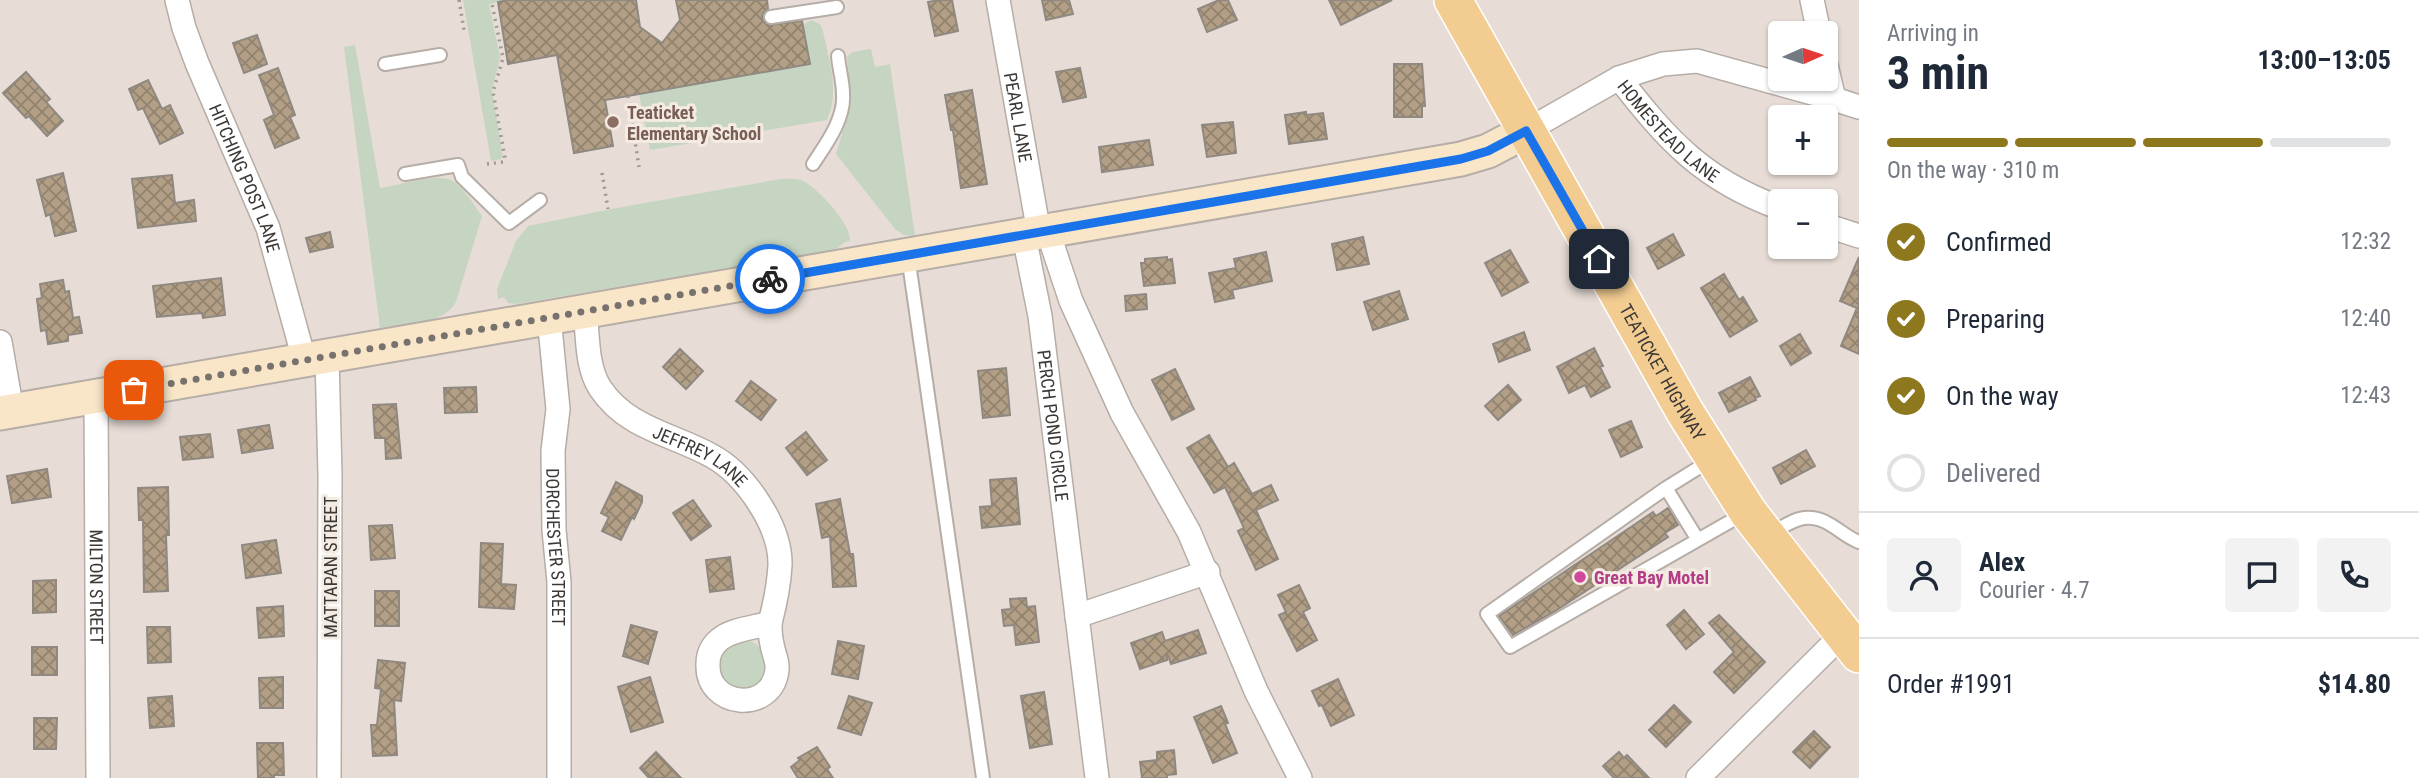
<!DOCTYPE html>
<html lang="en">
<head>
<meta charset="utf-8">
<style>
	body { margin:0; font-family:"Roboto Condensed",sans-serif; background:#f2f2f3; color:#1f2937; height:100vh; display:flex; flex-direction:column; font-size:26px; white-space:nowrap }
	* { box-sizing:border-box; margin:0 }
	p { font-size:23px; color:#747a83 }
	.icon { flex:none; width:38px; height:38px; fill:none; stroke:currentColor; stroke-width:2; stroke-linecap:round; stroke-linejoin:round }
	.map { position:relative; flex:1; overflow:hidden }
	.details { display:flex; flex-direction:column; background:#fff; width:560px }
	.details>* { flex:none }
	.needle { width:46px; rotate:87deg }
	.buttons { position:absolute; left:1768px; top:21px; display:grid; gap:14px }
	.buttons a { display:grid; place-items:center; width:70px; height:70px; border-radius:7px; background:#fff; box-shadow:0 2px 5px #0004; font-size:35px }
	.pin { position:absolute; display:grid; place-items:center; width:60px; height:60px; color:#fff; margin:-30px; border-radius:14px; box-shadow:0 4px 10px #0006 }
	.courier { position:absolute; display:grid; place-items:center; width:70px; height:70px; margin:-35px; border:5px solid #1a73e8; border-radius:50%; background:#fff; color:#222; box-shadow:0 2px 9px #0007 }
	.summary em { font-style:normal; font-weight:700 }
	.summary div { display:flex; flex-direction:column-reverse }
	.summary { display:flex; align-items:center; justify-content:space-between; height:119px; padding:0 28px }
	h1 { font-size:46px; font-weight:700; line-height:52px }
	.bar { display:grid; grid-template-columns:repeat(4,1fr); gap:10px 7px; align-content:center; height:84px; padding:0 28px }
	.bar i { height:9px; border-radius:5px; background:#e0e1e3 }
	.bar .active { background:#8d781d }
	.bar p { grid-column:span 4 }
	.line { display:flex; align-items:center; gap:18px; padding:0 28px; border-top:2px solid #e0e1e3 }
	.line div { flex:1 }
	.round { display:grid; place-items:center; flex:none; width:74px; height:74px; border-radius:7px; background:#f2f2f3 }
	ol { padding:0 28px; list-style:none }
	li { display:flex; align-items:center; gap:21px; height:77px }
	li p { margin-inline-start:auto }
	li .icon { padding:7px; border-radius:50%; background:#8d781d; color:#fff; stroke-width:4 }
	li:last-child { color:#747a83 }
	li i { width:38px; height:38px; border:4px solid #e0e1e3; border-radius:50% }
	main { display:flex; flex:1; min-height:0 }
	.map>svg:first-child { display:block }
	.green { fill:#c5d5c1 }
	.building { fill:url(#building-cross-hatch); stroke:#8f8981; stroke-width:2 }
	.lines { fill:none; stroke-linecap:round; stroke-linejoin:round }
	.service-casing { stroke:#b5ada6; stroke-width:16 }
	.minor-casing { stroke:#b5ada6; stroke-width:26 }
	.secondary-casing { stroke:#b5ada6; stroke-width:37 }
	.primary-casing { stroke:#fff; stroke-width:40 }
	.path { stroke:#9f9893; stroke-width:3.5; stroke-dasharray:2 5; stroke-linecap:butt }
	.service { stroke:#fff; stroke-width:12 }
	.minor { stroke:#fff; stroke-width:23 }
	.secondary { stroke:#f9e6c8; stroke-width:33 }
	.primary { stroke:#f2cc91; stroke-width:37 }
	.done { stroke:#77726d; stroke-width:7; stroke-dasharray:0 12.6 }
	.route { stroke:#1a73e8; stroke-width:9 }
	.education-dot { fill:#8d6e63; stroke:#f4ebe3; stroke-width:2.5 }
	.hotel-dot { fill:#d1479c; stroke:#f4ebe3; stroke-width:2.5 }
	.labels { text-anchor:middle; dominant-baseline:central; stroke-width:6; stroke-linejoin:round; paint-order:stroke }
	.education-label { font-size:18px; font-weight:bold; fill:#785e54; stroke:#f4ebe3; text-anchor:start }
	.street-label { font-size:18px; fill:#3b3835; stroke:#f4ebe3 }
	.hotel-label { font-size:18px; font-weight:bold; fill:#b23c85; stroke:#f4ebe3; text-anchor:start }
</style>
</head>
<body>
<main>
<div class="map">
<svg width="1859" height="778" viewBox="0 0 1859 778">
	<defs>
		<pattern id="building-cross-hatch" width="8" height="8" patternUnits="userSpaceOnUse" patternTransform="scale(1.75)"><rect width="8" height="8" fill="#b29f86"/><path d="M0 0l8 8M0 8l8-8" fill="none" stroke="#92836e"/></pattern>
	</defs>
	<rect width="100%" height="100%" fill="#e7ddd6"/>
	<path class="green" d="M463,0h45l-19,4 11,53 -8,34 11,66 -2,2 -10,2z
		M811,20l9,4 3,7c6,30 17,60 4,89l-177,30 -11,-56 171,-30 -7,-39z
		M355,45l25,143c16,-2 60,-16 73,-7 11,7 21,24 29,35l-26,86c-14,24 -52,22 -76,26l-36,-281z
		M871,49l4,18 15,-3 25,172 -11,-1 -9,-6 -59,-75 15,-50 -4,-47 5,-5z
		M781,179c8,0 15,-1 22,2 15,7 49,44 47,60l-5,1 -10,8 -319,54 -8,-1 -4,-6 -6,2 -1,-10 19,-48 12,-15 83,-17z
		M717 665a25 25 0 1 1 50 0a25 25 0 1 1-50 0Z"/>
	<path class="building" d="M508,0h128l4,27 22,16 18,-23 -4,-20h91l1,9 -5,4 -1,5 5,7 35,-4 8,43 -205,36 8,46 -39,7 -17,-98 -49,9 -10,-62z
		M939,0h13l6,31 -23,5 -7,-34z
		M1042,0h27l4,14 -27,6z
		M1219,0h9l9,20 -30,12 -9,-23z
		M1329,0h63l-51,25z
		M257,35l10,29 -23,9 -11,-30z
		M1394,64h28l3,42h-3v11h-28z
		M278,68l17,47 -5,2 9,21 -24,10 -11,-28 10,-5 -15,-40z
		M1080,68l6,29 -23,5 -7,-30z
		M26,72l24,27 -4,3 17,19 -16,15 -18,-20 -3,2 -23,-25z
		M148,80l14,29 8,-4 13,28 -23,11 -17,-36 -5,2 -9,-21z
		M972,90l15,94 -26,4 -8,-58h-2l-6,-35z
		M1306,112v3l17,-2 4,26 -38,5 -4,-29z
		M1233,122l3,31 -29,4 -5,-32z
		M1149,140l4,25 -51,7 -3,-25z
		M63,173l13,58 -21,5 -5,-22 -4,2 -9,-36z
		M172,175l3,28 19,-3 2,21 -58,7 -6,-49z
		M330,232l3,15 -23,5 -4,-14z
		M1673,234l11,21 -26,14 -11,-21z
		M1363,237l6,27 -32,6 -5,-26z
		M1510,250l18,32 -26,14 -17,-33z
		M1266,252l6,29 -40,9 2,8 -19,4 -6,-29 27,-5 -2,-9z
		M1167,257v3l5,-1 3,24 -31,3 -3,-23h4v-4z
		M1859,257v97l-18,-8 16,-38 -17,-7z
		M1724,274l15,26 4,-3 14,24 -27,16 -29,-49z
		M221,278l4,37 -22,3 -1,-5 -45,4 -4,-31z
		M63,280l2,12 4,-1 4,27 6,-1 3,16 -14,2v6l-20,3 -2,-14 -5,1 -4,-32 5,-1 -2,-14z
		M1399,291l9,28 -35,11 -9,-28z
		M1146,294l1,15 -21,2 -1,-15z
		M1524,332l6,18 -31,12 -6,-18z
		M1800,334l11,19 -20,12 -11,-19z
		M1594,348l9,18 -3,1 10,20 -19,10 -6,-12 -16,8 -12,-26z
		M680,349l23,22 -17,18 -23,-22z
		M1006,368l4,47 -27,3 -5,-47z
		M1175,369l19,40 -22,11 -20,-40z
		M1750,377l10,19 -5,2 1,2 -27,12 -10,-19z
		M751,381l25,19 -15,20 -25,-19z
		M1508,385l13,15 -23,20 -13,-14z
		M476,387l1,25 -32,1 -1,-25z
		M396,404l5,54 -15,1 -1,-21h-10l-2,-33z
		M1631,421l11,26 -21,10 -12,-27z
		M269,425l4,23 -31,5 -4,-23z
		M806,432l21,28 -20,15 -21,-27z
		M210,434l3,23 -30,3 -3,-23z
		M1209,435l19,32 6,-4 18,31 19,-9 7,15 -22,10 22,49 -22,11 -18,-39 6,-3 -19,-41 -11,6 -27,-45z
		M1806,450l9,16 -34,18 -8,-16z
		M47,469l4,28 -39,6 -5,-27z
		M1016,478l4,46 -38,4 -2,-21 12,-1 -2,-26z
		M616,482l26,14v6l-8,17 -2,-2 -11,23 -19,-9 7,-14 -8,-4z
		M168,487l1,48h-3l2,56 -24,1 -1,-72h-4l-1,-32z
		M840,499l10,55h3l3,32 -23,1 -3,-51 -8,2 -6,-34z
		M693,500l18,26 -20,14 -18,-27z
		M1668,508l10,17 -13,8 3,4 -111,73 -44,25 -14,-19 154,-104 3,4z
		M392,525l3,33 -24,2 -2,-34z
		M276,540l5,33 -35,5 -4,-33z
		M481,543l22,1 -2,40 15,1 -2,24 -35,-2z
		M730,557l4,32 -24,3 -4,-32z
		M56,580v32l-23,1v-32z
		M1299,585l11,23 -7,4 14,28 -20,11 -18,-36 7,-3 -8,-17z
		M375,591h24v35h-24z
		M1026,598l1,9 8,-1 4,36 -23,3 -2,-20 -10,1 -2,-16 9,-1 -1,-10z
		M283,606l1,30 -25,2 -2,-30z
		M1684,610l20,24 -18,15 -19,-24z
		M1719,615l46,47 -31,31 -20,-21 20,-20 -25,-29z
		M631,625l26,7 -9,32 -25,-8z
		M147,627h23l1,35 -23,1z
		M1198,630l8,23 -35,11 -4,-11v7l-27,9 -9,-26 31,-11 3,9z
		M838,641l26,5 -6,33 -26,-5z
		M32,647h25v28h-25z
		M378,660l27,3 -4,38 -7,-1 3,55 -24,1 -2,-31h6l4,-36 -6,-1z
		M283,677v31h-23l-1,-30z
		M650,677l13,45 -32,10 -13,-45z
		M1338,679l16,36 -23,11 -9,-21 -3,1 -7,-15z
		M1044,692l8,52 -22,4 -9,-52z
		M172,696l2,30 -24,2 -2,-30z
		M849,696l23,7 -11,32 -23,-7z
		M1674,705l17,17 -25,25 -17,-17z
		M1221,706l7,17 -3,1 12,29 -24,10 -19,-46z
		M34,718h23l-1,31h-22z
		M1814,731l16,16 -20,21 -17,-16z
		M257,743h26l1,32h-10v3h-16z
		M817,747l13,20 -3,2 6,9h-35l-7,-11 9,-7 -2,-2z
		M1174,750l2,24 -9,1v3h-25l-2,-16 17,-2v-8z
		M656,752l25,26h-32l-9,-10z
		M1619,752l5,6 3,-3 22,23h-35l-11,-12z"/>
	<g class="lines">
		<defs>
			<path id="service" d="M771,17l66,-10
				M385,64l55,-9
				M813,164c13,-20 32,-45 30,-70 0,-13 -4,-25 -5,-38
				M405,174l53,-9 4,12 47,46 31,-23
				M908,256l75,522
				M1711,460l-45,28 -179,126 23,33 235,-134
				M1666,488l32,52
				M1771,534c20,-13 36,-24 60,-9 10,6 17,13 28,17"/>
			<g id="minor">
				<path id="s1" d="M177,0l7,28 13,35 71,165 36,131"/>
				<path id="s2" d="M998,0l41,233"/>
				<path d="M1812,0l7,33"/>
				<path d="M1825,61l9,38 25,8"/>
				<path d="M1619,78l44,-14 34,-3 137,38"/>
				<path id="s3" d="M1526,131l93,-53c49,63 84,102 161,130"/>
				<path d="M1825,225l34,11"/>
				<path d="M1048,232l23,69 51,112 67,119 67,159 44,87"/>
				<path id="s4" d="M1024,236l16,80 57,462"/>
				<path id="s5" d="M585,310c3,25 1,56 15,78 27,41 73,46 112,68 33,18 69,70 68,109 -1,19 -5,39 -10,58"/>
				<path id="s6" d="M549,317l9,92 -5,42 1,79 5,52v196"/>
				<path d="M0,342l12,69"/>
				<path d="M327,356l3,119 -1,303"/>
				<path id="s7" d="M96,396l2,382"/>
				<path d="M1077,616l131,-44"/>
				<path d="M770,623c0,7 0,14 2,21 1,9 6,16 5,26 -5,44 -71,38 -69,-6 0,-9 4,-18 11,-24 12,-11 35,-12 51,-17z"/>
				<path d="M1698,778l145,-144"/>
			</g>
			<path id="secondary" d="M0,413l1461,-254 27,-8 38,-20"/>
			<g id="primary">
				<path id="s8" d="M1453,0l232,412 63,100 111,142"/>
			</g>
		</defs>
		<use href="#service" class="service-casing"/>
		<use href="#minor" class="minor-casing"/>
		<use href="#secondary" class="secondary-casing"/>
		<use href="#primary" class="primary-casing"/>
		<path class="path" d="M459,0l5,30
			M628,96l11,71
			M487,164l16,-2 2,-4 -12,-66 10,-34 -11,-54
			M602,173l6,36"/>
		<use href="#service" class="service"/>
		<use href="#minor" class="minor"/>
		<use href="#secondary" class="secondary"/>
		<use href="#primary" class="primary"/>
	</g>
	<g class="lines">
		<path class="done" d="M134,390l636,-111"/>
		<path class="route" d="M770,279l691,-120 27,-8 38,-20 73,128"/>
	</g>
	<circle class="education-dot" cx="613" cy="122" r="7"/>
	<circle class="hotel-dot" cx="1580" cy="577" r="7"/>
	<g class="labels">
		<g class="education-label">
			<text x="627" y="112">Teaticket<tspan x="627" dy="21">Elementary School</tspan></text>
		</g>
		<g class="street-label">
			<text stroke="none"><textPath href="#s2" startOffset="119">PEARL LANE</textPath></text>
			<text stroke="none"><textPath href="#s3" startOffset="180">HOMESTEAD LANE</textPath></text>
			<text stroke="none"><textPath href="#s1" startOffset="191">HITCHING POST LANE</textPath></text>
			<text stroke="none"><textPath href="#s8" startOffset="427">TEATICKET HIGHWAY</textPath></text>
			<text stroke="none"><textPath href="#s4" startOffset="192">PERCH POND CIRCLE</textPath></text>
			<text stroke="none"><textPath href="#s5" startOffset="203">JEFFREY LANE</textPath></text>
			<text stroke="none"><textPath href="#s6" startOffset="231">DORCHESTER STREET</textPath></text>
			<text transform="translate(330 567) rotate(-90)">MATTAPAN STREET</text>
			<text stroke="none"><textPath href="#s7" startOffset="191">MILTON STREET</textPath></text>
		</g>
		<g class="hotel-label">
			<text x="1594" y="577">Great Bay Motel</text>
		</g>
	</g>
</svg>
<div class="buttons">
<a><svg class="needle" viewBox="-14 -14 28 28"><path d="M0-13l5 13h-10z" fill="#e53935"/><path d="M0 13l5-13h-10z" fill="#747a83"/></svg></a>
<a>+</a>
<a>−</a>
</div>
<div class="pin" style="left:134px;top:390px;background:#ea580c"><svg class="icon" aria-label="bag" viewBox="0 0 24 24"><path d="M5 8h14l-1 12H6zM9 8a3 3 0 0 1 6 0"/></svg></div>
<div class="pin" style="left:1599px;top:259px;background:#1f2937"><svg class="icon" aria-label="home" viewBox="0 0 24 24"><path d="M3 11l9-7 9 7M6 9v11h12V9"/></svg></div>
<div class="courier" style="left:770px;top:279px"><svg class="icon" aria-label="bike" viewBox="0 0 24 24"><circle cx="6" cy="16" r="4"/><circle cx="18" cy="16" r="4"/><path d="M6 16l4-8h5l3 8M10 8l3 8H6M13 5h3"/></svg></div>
</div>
<section class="details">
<div class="summary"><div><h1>3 min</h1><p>Arriving in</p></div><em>13:00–13:05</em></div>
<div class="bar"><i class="active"></i><i class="active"></i><i class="active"></i><i></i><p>On the way · 310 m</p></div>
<ol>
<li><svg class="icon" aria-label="check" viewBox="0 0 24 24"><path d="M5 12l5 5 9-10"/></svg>Confirmed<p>12:32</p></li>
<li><svg class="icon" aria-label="check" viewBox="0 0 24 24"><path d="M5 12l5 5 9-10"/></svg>Preparing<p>12:40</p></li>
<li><svg class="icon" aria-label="check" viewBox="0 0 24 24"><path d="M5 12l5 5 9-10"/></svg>On the way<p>12:43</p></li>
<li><i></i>Delivered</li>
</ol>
<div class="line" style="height:126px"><a class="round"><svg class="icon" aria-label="person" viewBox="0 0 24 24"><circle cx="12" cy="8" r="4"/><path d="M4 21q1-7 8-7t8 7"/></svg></a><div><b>Alex</b><p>Courier · 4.7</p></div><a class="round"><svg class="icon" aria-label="chat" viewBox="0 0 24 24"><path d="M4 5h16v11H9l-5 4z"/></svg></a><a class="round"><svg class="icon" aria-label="phone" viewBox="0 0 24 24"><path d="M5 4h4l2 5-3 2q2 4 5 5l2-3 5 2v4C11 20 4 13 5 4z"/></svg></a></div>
<div class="line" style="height:91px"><div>Order #1991</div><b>$14.80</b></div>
</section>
</main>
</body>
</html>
